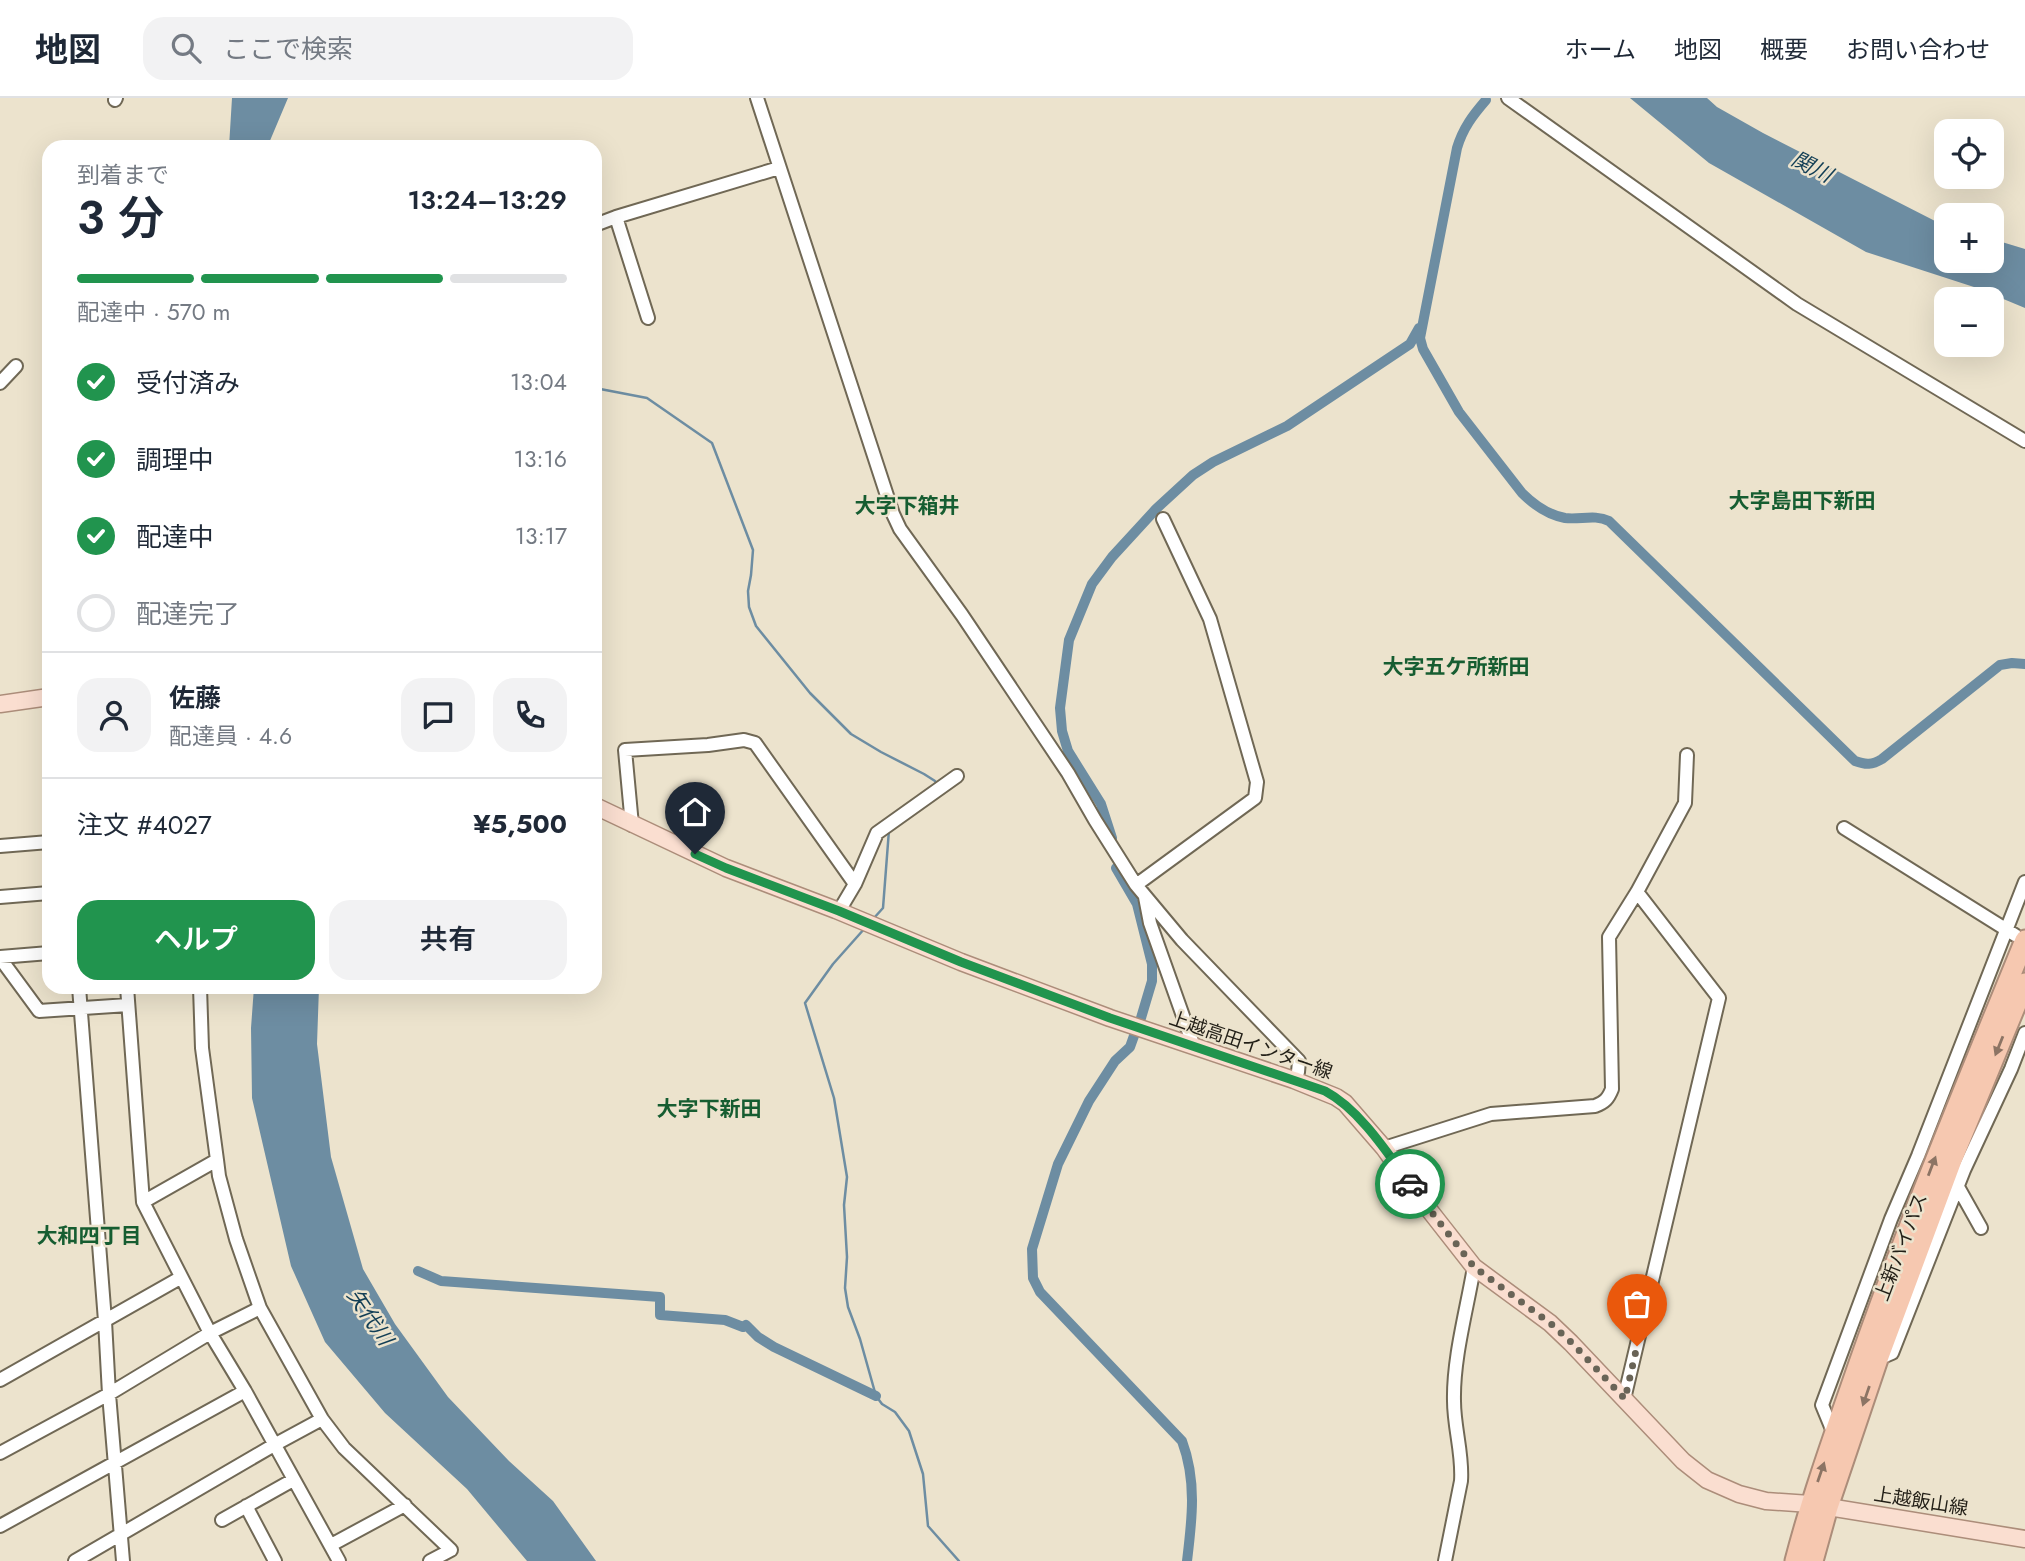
<!DOCTYPE html>
<html lang="ja">
<head>
<meta charset="utf-8">
<style>
	body { margin:0; font-family:Jost,"Noto Sans JP",sans-serif; background:#f2f2f3; color:#1f2937; height:100vh; display:flex; flex-direction:column; font-size:26px; white-space:nowrap }
	* { box-sizing:border-box; margin:0 }
	p { font-size:23px; color:#747a83 }
	.icon { flex:none; width:38px; height:38px; fill:none; stroke:currentColor; stroke-width:2; stroke-linecap:round; stroke-linejoin:round }
	.map { position:relative; flex:1; overflow:hidden }
	.side { position:absolute; left:42px; top:42px; width:560px; height:854px; display:flex; flex-direction:column; background:#fff; border-radius:21px; box-shadow:0 7px 28px #0002 }
	.side>* { flex:none }
	.tools { position:absolute; left:1934px; top:21px; display:grid; gap:14px }
	.tools a { display:grid; place-items:center; width:70px; height:70px; border-radius:14px; background:#fff; box-shadow:0 7px 28px #0002; font-size:35px }
	.pin { position:absolute; display:grid; place-items:center; width:60px; height:60px; color:#fff; margin:-72px -30px; border-radius:50% 50% 50% 0; rotate:-45deg; box-shadow:0 0 7px #0007 }
	.pin .icon { rotate:45deg }
	.courier { position:absolute; display:grid; place-items:center; width:70px; height:70px; margin:-35px; border:5px solid #21944e; border-radius:50%; background:#fff; color:#222; box-shadow:0 2px 9px #0007 }
	.headline em { font-style:normal; font-weight:600 }
	.headline div { display:flex; flex-direction:column-reverse }
	.headline { display:flex; align-items:center; justify-content:space-between; height:119px; padding:0 35px }
	h1 { font-size:46px; font-weight:600; line-height:52px }
	.bar { display:grid; grid-template-columns:repeat(4,1fr); gap:10px 7px; align-content:center; height:84px; padding:0 35px }
	.bar i { height:9px; border-radius:5px; background:#e0e1e3 }
	.bar .active { background:#21944e }
	.bar p { grid-column:span 4 }
	.line { display:flex; align-items:center; gap:18px; padding:0 35px; border-top:2px solid #e0e1e3 }
	.line div { flex:1 }
	.round { display:grid; place-items:center; flex:none; width:74px; height:74px; border-radius:21px; background:#f2f2f3 }
	ol { padding:0 35px; list-style:none }
	li { display:flex; align-items:center; gap:21px; height:77px }
	li p { margin-inline-start:auto }
	li .icon { padding:7px; border-radius:50%; background:#21944e; color:#fff; stroke-width:4 }
	li:last-child { color:#747a83 }
	li i { width:38px; height:38px; border:4px solid #e0e1e3; border-radius:50% }
	.button { display:flex; gap:14px; margin-top:auto; padding:14px 35px }
	.button a { flex:1; height:80px; border-radius:21px; background:#21944e; color:#fff; font-size:28px; font-weight:600; line-height:80px; text-align:center }
	.button a+a { background:#f2f2f3; color:#1f2937 }
	header { display:flex; align-items:center; gap:42px; box-sizing:border-box; height:98px; padding:0 35px; background:#fff; border-bottom:2px solid #e0e1e3 }
	header strong { font-size:33px }
	nav { display:flex; gap:38px; margin-inline-start:auto; font-size:24px }
	.search { width:490px; height:63px; background:#f2f2f3; display:flex; align-items:center; gap:18px; box-sizing:border-box; padding:0 24px; border-radius:21px; color:#747a83; font-size:26px }
	.map>svg:first-child { display:block }
	.water { fill:#6d8da2 }
	.lines { fill:none; stroke-linecap:round; stroke-linejoin:round }
	.stream { stroke:#6d8da2; stroke-width:2.5 }
	.canal { stroke:#6d8da2; stroke-width:10 }
	.minor-casing { stroke:#706855; stroke-width:16 }
	.major-casing { stroke:#ac8d7a; stroke-width:19 }
	.highway-casing { stroke:#ac8d7a; stroke-width:23 }
	.minor { stroke:#fff; stroke-width:12 }
	.major { stroke:#faded0; stroke-width:16 }
	.highway { stroke:#f6c8b0; stroke-width:19 }
	.oneway { fill:#8c7464 }
	.done { stroke:#696457; stroke-width:7; stroke-dasharray:0 12.6 }
	.route { stroke:#21944e; stroke-width:9 }
	.labels { text-anchor:middle; dominant-baseline:central; stroke-width:5; stroke-linejoin:round; paint-order:stroke }
	.street-label { font-size:19px; fill:#221f17; stroke:#ece3cd }
	.water-label { font-size:21px; font-style:italic; fill:#123e55; stroke:#ece3cd }
	.neighbourhood-label { font-size:21px; font-weight:bold; fill:#165d31; stroke:#ece3cd }
</style>
</head>
<body>
<header>
<strong>地図</strong>
<div class="search"><svg class="icon" aria-label="search" viewBox="0 0 24 24"><circle cx="10" cy="10" r="6"/><path d="M15 15l6 6"/></svg>ここで検索</div>
<nav><a>ホーム</a><a>地図</a><a>概要</a><a>お問い合わせ</a></nav>
</header>
<div class="map">
<svg width="2025" height="1463" viewBox="0 0 2025 1463">
	<rect width="100%" height="100%" fill="#ece3cd"/>
	<path class="water" d="M232,0h56l-19,45v4h-40z
		M1630,0h77l10,9 46,26 174,89 9,3v36h46v-22l33,10v59l-48,-20 -111,-36 -157,-89z
		M254,889h65l-2,57 14,113 32,112 32,55 53,73 61,64 44,40 43,60h-69l-60,-72 -82,-76 -60,-71 -34,-76 -39,-168 -1,-70z"/>
	<g class="lines">
		<path class="stream" d="M595,290l52,10 65,45 41,107 -2,25 -3,16 1,16 7,19 54,67 41,41 30,18 43,22 11,7 3,4
			M874,820l9,-10 6,-78
			M865,830l-32,36 -28,39 29,95 13,79 -3,28 3,52 -2,31 3,19 12,32 16,57 6,8 13,8 14,19 14,43 5,52 31,35"/>
		<path class="canal" d="M1486,2c-13,15 -23,28 -29,48l-37,190 3,11 36,63 63,81c11,11 27,22 43,25 15,2 30,-4 44,3l246,240c11,4 17,4 27,-2l118,-94 12,-2 13,1
			M1112,740l-11,-34 -33,-53 -6,-20 -2,-23 9,-68 23,-56 20,-27 44,-48 37,-34 20,-13 74,-36 123,-82 9,-16
			M1116,770l21,36 15,60v17l-11,37
			M1135,935l-5,14 -15,14 -26,40 -31,63 -26,85 1,29 7,14 142,149c15,40 10,79 5,120
			M418,1173l23,10 219,16v18l65,5 18,7 3,-2 12,12 16,10 102,49"/>
		<defs>
			<path id="minor" d="M757,0l136,416 7,15 62,86 106,158 27,47 41,65 46,55 117,121 -1,11 -4,8
				M1508,0l289,206 228,137
				M115,2l1,-2
				M616,119l32,101
				M595,127l21,-8 163,-49
				M0,285l16,-17
				M632,727l-7,-75 83,-5 36,-5 11,3 100,141
				M1844,730l171,107
				M0,748l49,-4
				M1136,787l119,-87 2,-16 -47,-163 -47,-100
				M0,799l49,-4
				M1145,799l5,26 44,124
				M839,813l16,-27 22,-51 80,-57
				M0,859l49,-4
				M0,860l39,53 89,-6
				M79,889l26,334 4,73 14,167
				M127,889l16,215 67,131 35,58 94,170
				M1384,1050l107,-34 104,-8c10,-4 13,-7 17,-17l-3,-152 28,-45 48,-89 2,-48
				M217,1062l2,16 17,63 24,69 62,111 22,29 107,102 -21,11
				M1958,1089l23,41
				M143,1104l74,-42 -15,-112 -2,-61
				M1878,1261l14,-6 72,-183 47,-101 14,-36
				M0,1282l180,-102
				M1624,1301l95,-401 -82,-106
				M1834,1336l-12,-29 69,-186 27,-63 107,-274
				M0,1355l109,-59 101,-61 50,-25
				M246,1408l29,55
				M222,1422l71,-40
				M0,1428l245,-135
				M331,1447l74,-40
				M75,1463l199,-116 48,-26
				M1445,1463l16,-80c2,-27 -7,-53 -7,-80 -1,-43 13,-92 20,-134"/>
			<path id="major" d="M0,606l49,-7
				M595,708l131,62 110,42 125,52 149,56 184,62 42,17 9,6 39,45 39,54 51,65 76,56 21,20 112,118 24,19 32,14 27,7 44,3 215,35"/>
			<path id="highway" d="M1795,1463c15,-58 35,-115 55,-172 52,-152 114,-300 175,-449
				M1813,1463l15,-54 50,-148 74,-199 73,-177"/>
		</defs>
		<use href="#minor" class="minor-casing"/>
		<use href="#major" class="major-casing"/>
		<use href="#highway" class="highway-casing"/>
		<use href="#minor" class="minor"/>
		<use href="#major" class="major"/>
		<use href="#highway" class="highway"/>
	</g>
	<defs><path id="oneway-solid" d="M-6-.8H1V-3.2L6.5 0L1 3.2V.8H-6Z" transform="scale(1.75)"/></defs>
	<g class="oneway">
		<use href="#oneway-solid" transform="translate(1999 948) rotate(112)"/>
		<use href="#oneway-solid" transform="translate(1932 1068) rotate(-69)"/>
		<use href="#oneway-solid" transform="translate(1866 1298) rotate(109)"/>
		<use href="#oneway-solid" transform="translate(1821 1374) rotate(-71)"/>
	</g>
	<g class="lines">
		<path class="done" d="M1410,1086l64,83 76,56 22,20 53,56 12,-53"/>
		<path class="route" d="M695,756l31,14 113,43 122,51 149,56 215,73c34,18 62,61 85,93"/>
	</g>
	<g class="labels">
		<g class="street-label">
			<text transform="translate(1251 947) rotate(19)">上越高田インター線</text>
			<text transform="translate(1901 1149) rotate(-69)">上新バイパス</text>
			<text transform="translate(1921 1403) rotate(9)">上越飯山線</text>
		</g>
		<g class="water-label">
			<text transform="translate(1812 69) rotate(27)">関川</text>
			<text transform="translate(370 1219) rotate(56)">矢代川</text>
		</g>
		<g class="neighbourhood-label">
			<text x="1802" y="403">大字島田下新田</text>
			<text x="907" y="408">大字下箱井</text>
			<text x="1456" y="569">大字五ケ所新田</text>
			<text x="709" y="1011">大字下新田</text>
			<text x="89" y="1138">大和四丁目</text>
		</g>
	</g>
</svg>
<div class="tools">
<a><svg class="icon" aria-label="locate" viewBox="0 0 24 24"><circle cx="12" cy="12" r="6"/><path d="M12 2v4M12 18v4M2 12h4M18 12h4"/></svg></a>
<a>+</a>
<a>−</a>
</div>
<div class="pin" style="left:1637px;top:1248px;background:#ea580c"><svg class="icon" aria-label="bag" viewBox="0 0 24 24"><path d="M5 8h14l-1 12H6zM9 8a3 3 0 0 1 6 0"/></svg></div>
<div class="pin" style="left:695px;top:756px;background:#1f2937"><svg class="icon" aria-label="home" viewBox="0 0 24 24"><path d="M3 11l9-7 9 7M6 9v11h12V9"/></svg></div>
<div class="courier" style="left:1410px;top:1086px"><svg class="icon" aria-label="car" viewBox="0 0 24 24"><path d="M5 17H2v-5l4-1 3-4h7l3 4 3 1v5h-3M9 17h6M6 11h13"/><circle cx="7" cy="17" r="2"/><circle cx="17" cy="17" r="2"/></svg></div>
<section class="side">
<div class="headline"><div><h1>3 分</h1><p>到着まで</p></div><em>13:24–13:29</em></div>
<div class="bar"><i class="active"></i><i class="active"></i><i class="active"></i><i></i><p>配達中 · 570 m</p></div>
<ol>
<li><svg class="icon" aria-label="check" viewBox="0 0 24 24"><path d="M5 12l5 5 9-10"/></svg>受付済み<p>13:04</p></li>
<li><svg class="icon" aria-label="check" viewBox="0 0 24 24"><path d="M5 12l5 5 9-10"/></svg>調理中<p>13:16</p></li>
<li><svg class="icon" aria-label="check" viewBox="0 0 24 24"><path d="M5 12l5 5 9-10"/></svg>配達中<p>13:17</p></li>
<li><i></i>配達完了</li>
</ol>
<div class="line" style="height:126px"><a class="round"><svg class="icon" aria-label="person" viewBox="0 0 24 24"><circle cx="12" cy="8" r="4"/><path d="M4 21q1-7 8-7t8 7"/></svg></a><div><b>佐藤</b><p>配達員 · 4.6</p></div><a class="round"><svg class="icon" aria-label="chat" viewBox="0 0 24 24"><path d="M4 5h16v11H9l-5 4z"/></svg></a><a class="round"><svg class="icon" aria-label="phone" viewBox="0 0 24 24"><path d="M5 4h4l2 5-3 2q2 4 5 5l2-3 5 2v4C11 20 4 13 5 4z"/></svg></a></div>
<div class="line" style="height:91px"><div>注文 #4027</div><b>¥5,500</b></div>
<div class="button"><a>ヘルプ</a><a>共有</a></div>
</section>
</div>
</body>
</html>
